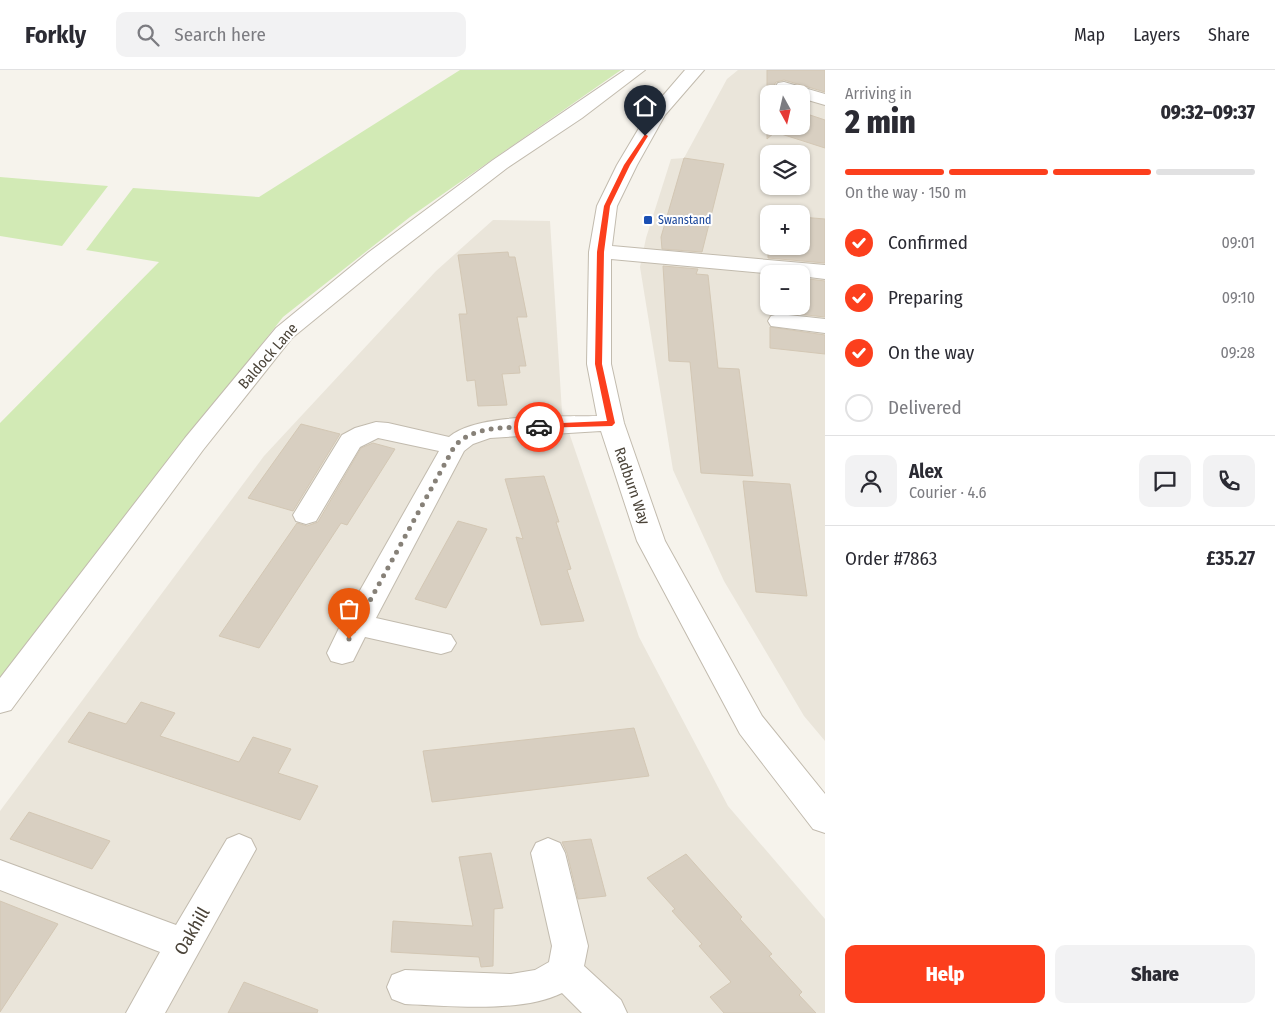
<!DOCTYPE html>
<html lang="en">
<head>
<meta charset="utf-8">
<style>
	body { margin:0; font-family:"Fira Sans Condensed",sans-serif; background:#f2f2f3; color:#2b2b33; height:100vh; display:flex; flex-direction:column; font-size:19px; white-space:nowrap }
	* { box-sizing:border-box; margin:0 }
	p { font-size:16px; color:#7c7c81 }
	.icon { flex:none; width:28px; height:28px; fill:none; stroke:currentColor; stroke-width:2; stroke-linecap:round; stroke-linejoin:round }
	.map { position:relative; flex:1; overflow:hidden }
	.sheet { display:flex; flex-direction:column; background:#fff; width:450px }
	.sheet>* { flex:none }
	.needle { width:32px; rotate:172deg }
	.tools { position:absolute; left:760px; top:15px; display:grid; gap:10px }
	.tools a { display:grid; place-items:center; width:50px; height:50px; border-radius:10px; background:#fff; box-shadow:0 1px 4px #0004; font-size:25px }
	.pin { position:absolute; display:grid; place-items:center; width:42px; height:42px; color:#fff; margin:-51px -21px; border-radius:50% 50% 50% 0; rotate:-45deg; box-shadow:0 0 5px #0007 }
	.pin .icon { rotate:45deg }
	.courier { position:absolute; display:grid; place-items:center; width:50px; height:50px; margin:-25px; border:4px solid #fc3f1d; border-radius:50%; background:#fff; color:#222; box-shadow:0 1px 6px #0007 }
	.head em { font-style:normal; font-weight:800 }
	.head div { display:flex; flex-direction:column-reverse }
	.head { display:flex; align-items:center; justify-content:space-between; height:85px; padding:0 20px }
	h1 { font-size:32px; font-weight:800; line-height:38px }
	.bar { display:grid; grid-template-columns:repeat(4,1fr); gap:8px 5px; align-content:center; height:60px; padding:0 20px }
	.bar i { height:6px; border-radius:4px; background:#e1e1e2 }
	.bar .active { background:#fc3f1d }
	.bar p { grid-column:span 4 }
	.line { display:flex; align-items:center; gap:12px; padding:0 20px; border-top:1px solid #e1e1e2 }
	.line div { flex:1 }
	.round { display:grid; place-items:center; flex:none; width:52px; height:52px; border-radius:10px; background:#f2f2f3 }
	ol { padding:0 20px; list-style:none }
	li { display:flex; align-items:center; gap:15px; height:55px }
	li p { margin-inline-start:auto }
	li .icon { padding:5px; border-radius:50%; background:#fc3f1d; color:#fff; stroke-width:4 }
	li:last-child { color:#7c7c81 }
	li i { width:28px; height:28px; border:2px solid #e1e1e2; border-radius:50% }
	.cta { display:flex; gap:10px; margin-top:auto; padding:10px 20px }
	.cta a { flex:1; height:58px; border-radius:10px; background:#fc3f1d; color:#fff; font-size:20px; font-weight:800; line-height:58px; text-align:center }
	.cta a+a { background:#f2f2f3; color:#2b2b33 }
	header { display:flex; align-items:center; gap:30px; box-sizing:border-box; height:70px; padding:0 25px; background:#fff; border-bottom:1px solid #e1e1e2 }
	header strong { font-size:24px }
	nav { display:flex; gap:28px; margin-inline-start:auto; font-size:18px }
	.search { width:350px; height:45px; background:#f2f2f3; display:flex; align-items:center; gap:12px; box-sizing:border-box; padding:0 18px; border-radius:10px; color:#7c7c81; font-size:19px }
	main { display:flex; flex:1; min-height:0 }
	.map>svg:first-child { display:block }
	.residential { fill:#eae5da; fill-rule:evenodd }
	.green { fill:#d2eab5 }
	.building { fill:#d8cfc1; stroke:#d3c7b4 }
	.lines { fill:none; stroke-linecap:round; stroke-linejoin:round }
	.minor-casing { stroke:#c2bbae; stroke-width:2 }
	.minor { fill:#fff; fill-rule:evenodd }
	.route { fill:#fc3f1d }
	.done { stroke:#878178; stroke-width:5; stroke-dasharray:0 9 }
	.transit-dot { fill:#1a4fb4; stroke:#fff; stroke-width:2 }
	.labels { text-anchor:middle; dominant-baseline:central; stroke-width:4; stroke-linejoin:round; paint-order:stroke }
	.far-transit-label { font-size:12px; fill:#164399; stroke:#fff; text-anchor:start }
	.street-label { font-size:15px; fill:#4b4439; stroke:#fff }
	.near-street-label { font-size:18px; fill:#4b4439; stroke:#fff }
</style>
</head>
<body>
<header>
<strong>Forkly</strong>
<div class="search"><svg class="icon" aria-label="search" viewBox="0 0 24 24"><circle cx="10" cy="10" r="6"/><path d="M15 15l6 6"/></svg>Search here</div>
<nav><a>Map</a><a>Layers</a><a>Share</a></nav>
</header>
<main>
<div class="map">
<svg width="825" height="943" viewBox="0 0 825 943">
	<rect width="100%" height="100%" fill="#f6f3ec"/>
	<path class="residential" d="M738,0h87v671l-21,-25 -80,-135 -51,-111 -33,-203 6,-29 25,-79 13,-1 43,-79zM769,24h32v32h-32zM769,84h32v32h-32zM769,144h32v32h-32zM769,204h32v32h-32z
		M493,150l57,1 12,191 77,225 89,169 97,113v94h-825v-202l264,-355 172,-185z"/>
	<path class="green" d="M460,0h161l-211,147 -127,100 -215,274 -68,92v-260l159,-161 -73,-12 47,-62 126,9z
		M0,107l108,9 -46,60 -62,-10z"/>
	<path class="building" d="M767,0h58v22l-41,-12 -8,2 -3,5 8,7h-12v32h32v-14l24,8v28l-50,-16 -8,7z
		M684,88l40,6 -22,88 -40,-3 -1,-12z
		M766,143l6,1h-3v32h32v-29l24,2v44l-57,-5v-14l-3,-1z
		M508,182l1,5h6l12,60h-10l9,49h-7l1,7 -18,1 5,31 -29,1 -3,-26 -8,1 -8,-67h8l-9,-59z
		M663,196l35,3 -2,5 12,1 10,93 21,1 14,107 -52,-3 -11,-111 -21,-1z
		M768,205l1,31h32v-28l24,3v36l-46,-5 -10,3v-8z
		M770,257l55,8v19l-55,-6z
		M301,354l39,10 -47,77 -45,-13z
		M373,373l22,6 -48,76 -6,-2 -82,125 -40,-12 78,-113 10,3 11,-4 43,-74z
		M544,406l15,46h-3l15,47 -4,1 17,51 -43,4 -25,-88 7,2 -18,-60z
		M743,411l47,3 17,112 -51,-4z
		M458,451l29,8 -41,79 -31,-9z
		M141,632l34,11 -15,23 79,26 14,-25 38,12 -13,24 40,13 -18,34 -232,-78 21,-30 37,12z
		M634,658l15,48 -217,26 -9,-51z
		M29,742l81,29 -18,28 -82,-30z
		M591,769l15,57 -28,3 -11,-46 -5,-11z
		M491,783l12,55 -9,1 -1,57 -12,1 -2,-10 -88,-5 2,-31 80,5 -14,-69z
		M686,784l56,63 -2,2 32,35 -3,2 33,36 -3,3 17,18h-92l-14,-16 21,-15 -32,-36 3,-2 -30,-33 3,-2 -28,-31z
		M0,831l58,23 -58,88z
		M244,912l74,28 -1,3h-89z"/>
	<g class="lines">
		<defs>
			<path id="minor" d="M625,0h20l-63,48 -75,50 -122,94 -93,76 -89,112 -192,260 -11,3v-35l185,-240 91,-110 93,-76 124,-92z
				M685,0h19l-39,45 -28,50 -20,41 -5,40 213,19v14l-24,-3v-2h-26l-164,-15v105l13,59 41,118 97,175 63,78v39l-12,-4 -73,-95 -103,-193 -36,-110 -111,7 -17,6 -9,7 -88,167 75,17 5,8 -5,8 -10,3 -76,-17 -12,24 -11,3 -11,-3 -4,-8 14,-29 98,-173 -61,-13 -18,9 -44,74 -10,3 -10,-3 -3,-6 49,-80 13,-7 21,-6 12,1 61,14c28,-24 110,-20 148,-21l-10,-52 2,-112 8,-46 20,-41 31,-52z
				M784,12l41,12v11l-24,-7v-4c-9,0 -20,1 -26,-7l3,-4z
				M779,244l46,5v14l-54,-7 -3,-5 3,-5z
				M239,764l12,5 5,10 -91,164h-39l34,-61 -160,-62v-30l176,65 51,-86z
				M548,768l12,5 5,10 23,93 -4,20 37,34 6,13h-45l-20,-20c-40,20 -111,13 -157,11l-13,-5 -5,-12 5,-12 13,-5 106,4 24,-4 14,-8 3,-16 -21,-93 5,-10z"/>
		</defs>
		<use href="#minor" class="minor-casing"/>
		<use href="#minor" class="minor"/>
	</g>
	<path class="route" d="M645,64l3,2 -18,29 -20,41 -6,46 -2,112 13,59 -3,3 -76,2 -1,-1 4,-3 68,-3 -12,-57 2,-112 7,-46 20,-41z"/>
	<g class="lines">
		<path class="done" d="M349,569l105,-192c19,-23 57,-19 85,-20"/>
	</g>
	<rect class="transit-dot" x="643" y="145" width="10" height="10" rx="2.5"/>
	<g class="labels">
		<g class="far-transit-label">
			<text x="658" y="150">Swanstand</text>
		</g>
		<g class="street-label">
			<text transform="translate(268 286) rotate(-49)">Baldock Lane</text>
			<text transform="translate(632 416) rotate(71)">Radburn Way</text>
		</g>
		<g class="near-street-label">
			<text transform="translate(192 861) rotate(-60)">Oakhill</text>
		</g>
	</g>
</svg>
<div class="tools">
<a><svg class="needle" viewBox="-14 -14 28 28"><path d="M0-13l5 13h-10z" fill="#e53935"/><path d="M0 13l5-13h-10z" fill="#7c7c81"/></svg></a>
<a><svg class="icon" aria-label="layers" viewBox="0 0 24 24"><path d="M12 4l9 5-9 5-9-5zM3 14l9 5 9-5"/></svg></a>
<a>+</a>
<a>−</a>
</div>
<div class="pin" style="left:349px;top:569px;background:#ea580c"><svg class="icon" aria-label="bag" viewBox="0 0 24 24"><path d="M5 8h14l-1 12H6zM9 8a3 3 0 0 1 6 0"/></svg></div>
<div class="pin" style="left:645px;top:66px;background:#1f2937"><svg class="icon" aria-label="home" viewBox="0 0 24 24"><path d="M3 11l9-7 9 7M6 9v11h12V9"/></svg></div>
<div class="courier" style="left:539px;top:357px"><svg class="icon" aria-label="car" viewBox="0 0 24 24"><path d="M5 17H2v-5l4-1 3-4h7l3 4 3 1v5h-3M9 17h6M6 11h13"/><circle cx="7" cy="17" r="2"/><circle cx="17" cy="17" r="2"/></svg></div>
</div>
<section class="sheet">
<div class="head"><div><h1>2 min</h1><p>Arriving in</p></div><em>09:32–09:37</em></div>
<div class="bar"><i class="active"></i><i class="active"></i><i class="active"></i><i></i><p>On the way · 150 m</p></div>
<ol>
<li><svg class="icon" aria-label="check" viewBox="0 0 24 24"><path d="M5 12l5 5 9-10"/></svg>Confirmed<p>09:01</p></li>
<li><svg class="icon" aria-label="check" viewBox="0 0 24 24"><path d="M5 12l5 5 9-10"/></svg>Preparing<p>09:10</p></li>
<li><svg class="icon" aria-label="check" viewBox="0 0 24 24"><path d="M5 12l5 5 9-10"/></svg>On the way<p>09:28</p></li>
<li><i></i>Delivered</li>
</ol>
<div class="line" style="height:90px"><a class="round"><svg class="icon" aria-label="person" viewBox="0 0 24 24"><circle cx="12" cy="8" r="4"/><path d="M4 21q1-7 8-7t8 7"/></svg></a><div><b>Alex</b><p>Courier · 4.6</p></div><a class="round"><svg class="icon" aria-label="chat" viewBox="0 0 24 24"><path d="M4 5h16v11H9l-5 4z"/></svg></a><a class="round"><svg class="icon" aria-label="phone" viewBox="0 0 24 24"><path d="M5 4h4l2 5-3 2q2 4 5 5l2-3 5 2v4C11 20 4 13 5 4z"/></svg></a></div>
<div class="line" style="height:65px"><div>Order #7863</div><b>£35.27</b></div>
<div class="cta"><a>Help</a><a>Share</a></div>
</section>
</main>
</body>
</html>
